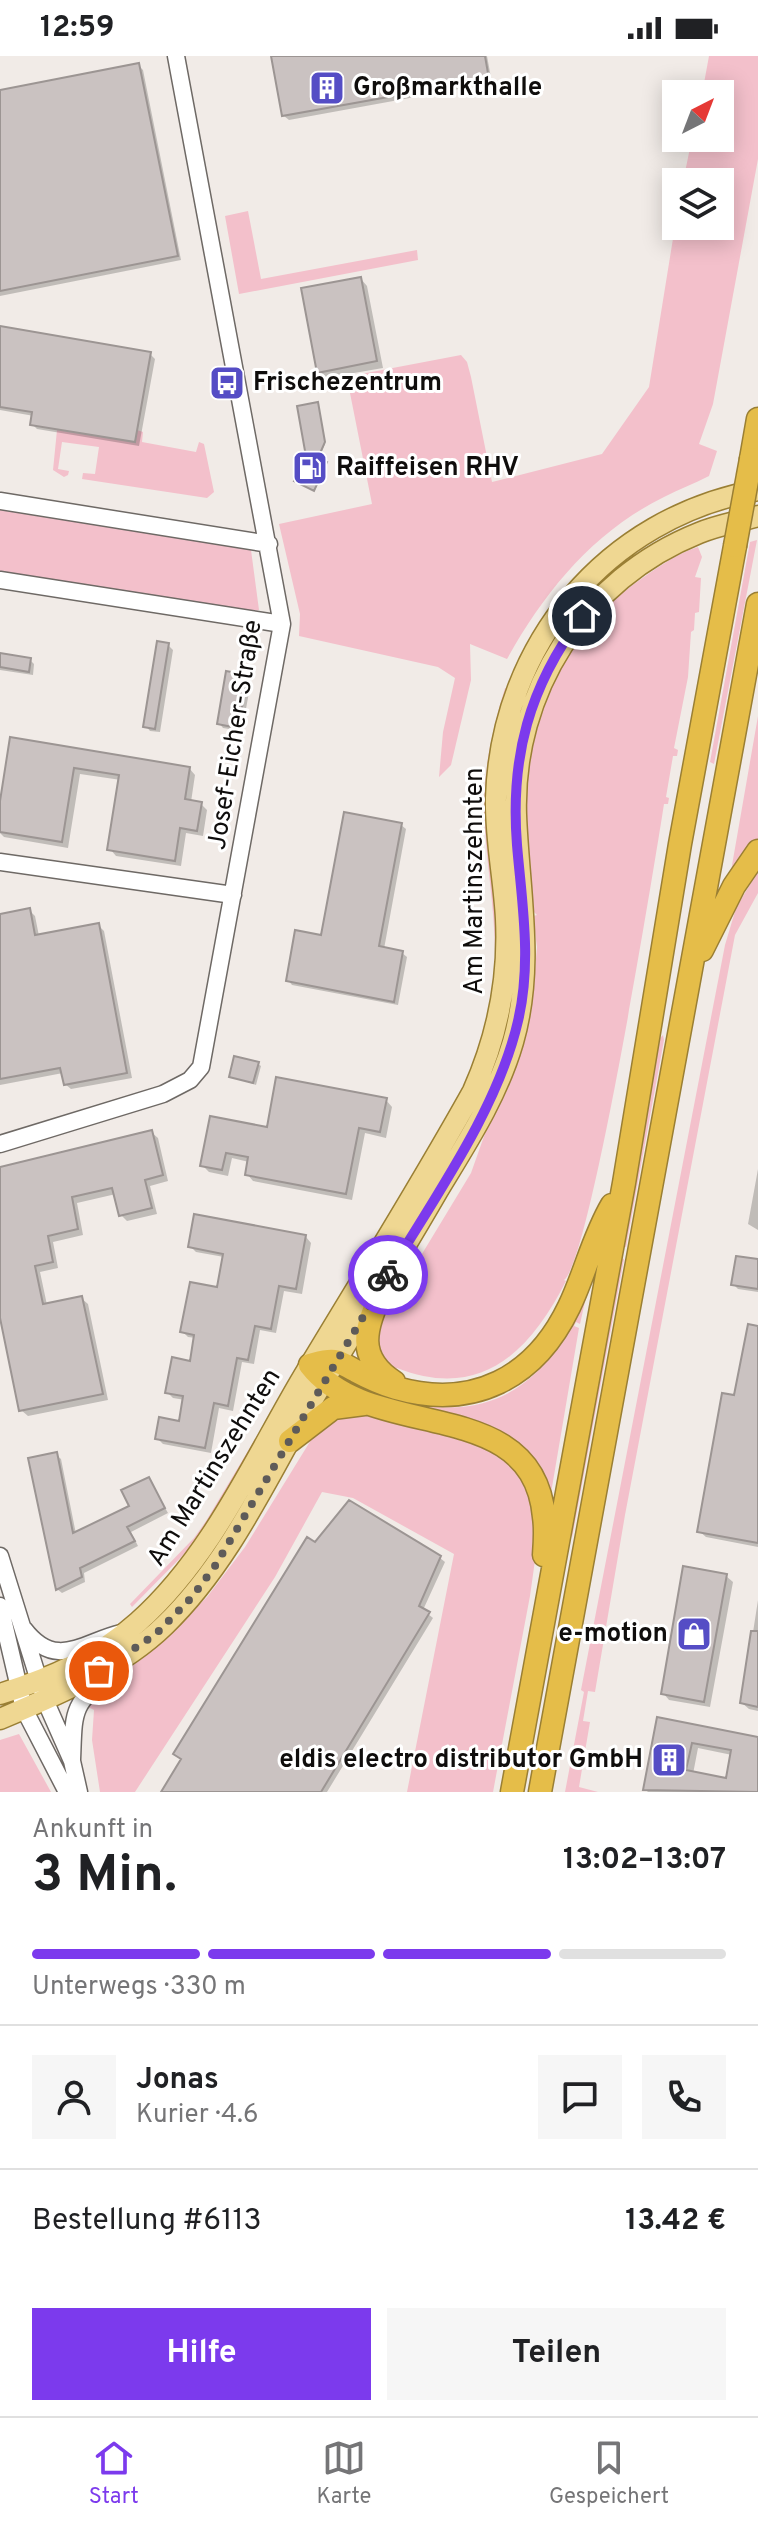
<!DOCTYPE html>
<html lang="de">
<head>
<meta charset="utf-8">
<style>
	body { margin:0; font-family:Overpass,sans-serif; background:#f6f6f6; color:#202124; height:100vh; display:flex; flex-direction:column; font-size:30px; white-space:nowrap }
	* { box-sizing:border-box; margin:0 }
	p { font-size:26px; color:#757577 }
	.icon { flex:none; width:44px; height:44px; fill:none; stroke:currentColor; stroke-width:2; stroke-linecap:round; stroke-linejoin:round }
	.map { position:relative; height:1736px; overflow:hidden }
	.drawer { display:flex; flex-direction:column; background:#fff; flex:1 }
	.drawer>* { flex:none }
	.needle { width:52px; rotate:42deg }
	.buttons { position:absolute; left:662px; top:24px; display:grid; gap:16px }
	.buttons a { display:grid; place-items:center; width:72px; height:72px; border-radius:0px; background:#fff; box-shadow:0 4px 20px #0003; font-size:40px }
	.pin { position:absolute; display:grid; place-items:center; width:68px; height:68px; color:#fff; margin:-34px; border:4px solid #fff; border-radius:50%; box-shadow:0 2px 8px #0007 }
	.courier { position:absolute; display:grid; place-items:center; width:80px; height:80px; margin:-40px; border:6px solid #7c3aed; border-radius:50%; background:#fff; color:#222; box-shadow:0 2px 10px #0007 }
	.summary em { font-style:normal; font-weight:700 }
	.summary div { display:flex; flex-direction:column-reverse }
	.summary { display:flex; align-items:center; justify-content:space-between; height:136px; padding:0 32px }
	h1 { font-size:52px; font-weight:700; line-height:60px }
	.bar { display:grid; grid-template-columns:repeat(4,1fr); gap:12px 8px; align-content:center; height:96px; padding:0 32px }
	.bar i { height:10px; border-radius:6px; background:#e0e0e0 }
	.bar .on { background:#7c3aed }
	.bar p { grid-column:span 4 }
	.line { display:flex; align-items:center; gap:20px; padding:0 32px; border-top:2px solid #e0e0e0 }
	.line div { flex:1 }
	.round { display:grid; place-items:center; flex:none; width:84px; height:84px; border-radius:0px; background:#f6f6f6 }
	.action { display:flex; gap:16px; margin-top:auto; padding:16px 32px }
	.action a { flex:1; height:92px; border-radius:0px; background:#7c3aed; color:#fff; font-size:32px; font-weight:700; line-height:92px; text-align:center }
	.action a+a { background:#f6f6f6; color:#202124 }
	.status { display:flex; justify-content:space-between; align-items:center; height:56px; padding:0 40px; background:#fff; direction:ltr }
	.status svg { height:22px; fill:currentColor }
	.tabs { display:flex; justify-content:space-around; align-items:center; height:112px; border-top:2px solid #e0e0e0; background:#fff; font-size:22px; color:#757577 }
	.tabs a { display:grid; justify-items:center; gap:4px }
	.tabs .on { color:#7c3aed }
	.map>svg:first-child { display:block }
	.green { fill:#f3c0cb }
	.shadow { fill:#0003; fill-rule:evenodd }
	.building { fill:#cac2c1; stroke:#9c9593; stroke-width:2; fill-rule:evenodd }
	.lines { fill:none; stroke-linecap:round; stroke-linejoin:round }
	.minor-casing { stroke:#6e6965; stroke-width:19 }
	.major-casing { stroke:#9a7f34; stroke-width:23 }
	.highway-casing { stroke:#9a7f34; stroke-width:25 }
	.minor { stroke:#fff; stroke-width:16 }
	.major { stroke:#efd792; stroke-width:20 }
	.highway { stroke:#e5bd49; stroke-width:22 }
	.highway-bridge-casing { stroke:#9a7f34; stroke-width:25; stroke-linecap:butt }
	.highway-bridge { stroke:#e5bd49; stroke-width:22 }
	.done { stroke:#5e5b59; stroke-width:8; stroke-dasharray:0 14.4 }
	.route { stroke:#7c3aed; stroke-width:10 }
	.labels { text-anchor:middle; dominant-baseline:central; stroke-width:6; stroke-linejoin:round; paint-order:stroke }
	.poi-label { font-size:26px; font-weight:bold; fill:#0f0d0c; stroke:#fff; text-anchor:start }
	.street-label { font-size:26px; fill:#0f0d0c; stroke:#fff }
</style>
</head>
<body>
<div class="status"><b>12:59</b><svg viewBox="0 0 49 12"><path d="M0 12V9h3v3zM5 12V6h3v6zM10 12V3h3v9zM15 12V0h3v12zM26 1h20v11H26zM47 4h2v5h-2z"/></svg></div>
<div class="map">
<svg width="758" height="1736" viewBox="0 0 758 1736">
	<rect width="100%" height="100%" fill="#f1ebe7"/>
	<path class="green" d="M709,0h49v103l-45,245 -14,40 18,7 -8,25c-15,8 -30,13 -45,21 -71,35 -119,94 -157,162l-37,-15 1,36 -20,85 -12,12 4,-45 12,-54 -17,-11 -139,-31 1,-22 -21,-90 93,-20 -23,-116 -30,-6 142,-27 6,7 4,15 21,105 110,-28 47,-67 27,-167v6h44v-44h-37l9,-44h28v-44h-18z
		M248,155l13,68 156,-29 1,10 -179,34 -14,-78z
		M57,374l78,12 2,-12 6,2 -1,10 54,10 3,-10 5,2 10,48 -7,6 -125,-19 1,-6 12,1 4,-27 -37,-5 -4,27 11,2 -1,4 -4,2 -11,-7z
		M0,454l251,40 8,60 -11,2 -248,-38z
		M757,484l-43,224 -4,-2 40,-220z
		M698,491l4,10 -7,20 6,1 -2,34 -4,1 -1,17 -3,2 -3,45 -14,71 4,2 -1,6h-4l-7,41 3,1 -1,6h-4c-9,59 -74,459 -100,476l2,1c-36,71 -85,120 -169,87l-4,3c-17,-16 -17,-30 -11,-51l89,-147 17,-48 25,-51 19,-70 5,-57 -4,-31 4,-1 -3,-3c-9,-96 -19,-157 28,-245 18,-34 41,-61 72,-83 20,-14 41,-30 64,-37z
		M505,632l3,1 -14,50 -7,51 11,136 -1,50 -18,82 -4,-1c11,-33 20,-67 20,-102 0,-49 -10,-98 -11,-147 0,-42 9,-81 21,-120z
		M758,660v123l-25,34 -2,-2z
		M758,815v22l-23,42 -110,580 -30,177 -7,-1 -5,30 7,1 -11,65 19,5h-33l19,-100 -3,-2 144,-745 11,-37z
		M663,979l1,5 -38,207h-4l38,-209z
		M620,1202l4,1 -52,279 -1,-7z
		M583,1240l3,1 -6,27 -4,-2 -2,4 5,2 -29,171 -18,-35 -191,-85 3,-5c18,9 37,20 56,26 93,26 151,-19 183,-104z
		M356,1356l95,21 47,18 25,26 16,55 -9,64 -37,196h-86l47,-238 -101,-56 -31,-6 -47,85 -140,215h-35l-8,-52 2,-30 -8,-4 13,-17 44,-31 64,-61 38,-50 74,-120 21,-12z
		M267,1363h3l-74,123 -64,65 -2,-3 64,-66 12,-17z
		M19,1678l32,58h-51v-52z"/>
	<path class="shadow" d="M273,0h214l5,27 -203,37 -5,-4z
		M138,9l5,5 38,190 -181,36v-204z
		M361,223l6,7 16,82 -58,10 -6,-6z
		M0,272l150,26 5,5 -16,87 -102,-17 -5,-5 2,-8 -34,-6z
		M318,348l7,40 -7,16 9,5 -12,25 -18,-9 13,-28z
		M0,589v10l30,5 4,4 -1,11 -33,-5z
		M168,589l5,5 -13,82 -10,-1 -4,-5z
		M247,620l4,5 -9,50 -19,-3 -4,-5z
		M12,684l177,28 6,7 -4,27 10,2 6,6 -4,26 -17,-3 -5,33 -65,-10 -6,-7 11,-69 -41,-6 -12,74 -64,-11 -4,-4v-19z
		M401,769l5,4 -22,120 18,4 5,4 -9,48 -106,-20 -4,-5 34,-42z
		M29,854l6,6 4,20 59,-11 6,6 28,147 -61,11 -6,-5 -2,-11 -63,12v-169z
		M258,1008l3,2 -5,19 -25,-9z
		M386,1044l6,7 -6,31 -21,-5 -13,67 -99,-19 -6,-7 2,-12 -17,-4 -4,18 -19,-4 -7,-7 67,-35z
		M151,1076l7,6 10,43 -18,5 7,28 -30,7 -6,-6 -5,-21 -39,9 6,32 -30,7 5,26 -18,4 7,33 34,-7 7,6 20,96 -80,16 -7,-6 -21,-103v-138z
		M758,1113v61l-10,-6z
		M306,1181l5,6 -9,51 -18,-3 -8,42 -16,-3 -6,34 -12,-2 -9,49 -14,-3 -8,45 -48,-9 -6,-6 24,-15 4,-23 -12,-2 -6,-6 24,-29 5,-25 -8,-1 -6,-6 37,-42 5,-32 -28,-5 -6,-6z
		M758,1205v31l-20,-3 -5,-5z
		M758,1272v219l-52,-10 -7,-6 36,-134z
		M56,1399l5,4 15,75 56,-27 17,-28 19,34 -37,19 7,14 -54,27 1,9 -23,11 -5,-4z
		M315,1489l125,13 5,4 -22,48 10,8 -106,174h-164z
		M726,1520l7,6 -23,125 -41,-7 -6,-7z
		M758,1544v111l-9,-2 -7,-6z
		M659,1663l99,20v53h-110l-3,-3zM698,1692l34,7 -5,25 -34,-6z"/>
	<path class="building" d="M271,0h214l4,23 -207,37z
		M139,7l39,193 -178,35v-201z
		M361,221l16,84 -60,12 -16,-85z
		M0,270l151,26 -16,90 -105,-17 2,-13 -32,-5z
		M318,346l7,40 -7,16 9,4 -13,29 -20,-10 14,-28 -3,-2 -8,-45z
		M157,585l12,2 -14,86 -12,-2z
		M0,597l31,5 -2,14 -29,-5z
		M226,615l22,4 -10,53 -21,-4z
		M10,681l180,30 -5,32 17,3 -5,29 -17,-3 -5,33 -68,-11 12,-75 -45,-7 -12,74 -62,-10v-31z
		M344,756l58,11 -23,123 24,5 -9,51 -108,-21 9,-51 26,5z
		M30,852l5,27 64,-12 28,150 -63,12 -4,-17 -60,11v-165z
		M234,1000l25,6 -6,21 -24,-6z
		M276,1021l111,21 -7,34 -21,-4 -13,66 -101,-19 3,-18 -22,-4 -4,17 -22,-4 10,-50 57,11z
		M152,1074l11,45 -18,5 7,28 -33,8 -7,-28 -40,9 6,32 -30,7 5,26 -18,4 8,38 39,-8 21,98 -84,17 -19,-93v-151z
		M194,1158l112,21 -10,54 -17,-3 -8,43 -16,-3 -7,34 -11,-2 -9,48 -14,-3 -9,45 -50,-9 4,-22 20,4 4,-25 -18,-3 7,-36 18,4 4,-26 -14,-3 10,-50 27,5 6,-33 -35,-7z
		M736,1200l22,3v30l-27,-4z
		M748,1268l10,2v217l-61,-11 25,-139 12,2z
		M57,1396l16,81 56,-27 -8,-16 28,-13 16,31 -38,19 8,14 -55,27 2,9 -26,13 -28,-132z
		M349,1444l92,56 -22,50 11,6 -109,180h-160l20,-33 -8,-5 134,-217 8,5z
		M683,1510l44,8 -23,128 -43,-8z
		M751,1575h7v76l-18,-4z
		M657,1661l101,20v55l-115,-2zM692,1687l39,7 -5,28 -40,-8z"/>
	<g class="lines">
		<defs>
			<path id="minor" d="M0,445l269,43
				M0,524l282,44
				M0,806l233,33
				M0,1088l163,-50 27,-14 11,-13 81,-443 -106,-568
				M0,1500l45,144 27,61 7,31
				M0,1550l24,103 43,83
				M24,1573c32,42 59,13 97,4
				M72,1704c2,-49 -1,-54 38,-87"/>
			<path id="major" d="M0,1638c51,-16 98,-36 138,-72 72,-64 114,-158 162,-240 58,-97 118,-192 173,-291 25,-56 36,-111 33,-172 -2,-40 -11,-81 -10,-121 5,-154 110,-280 262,-308
				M0,1663c57,-24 121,-51 165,-94 64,-62 102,-147 146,-223 42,-70 85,-139 126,-210 29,-48 60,-95 76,-150 22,-76 6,-150 3,-227 -4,-124 68,-236 183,-282 19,-8 39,-11 59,-17"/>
			<path id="highway" d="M751,403l7,-40
				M702,894l32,-64 24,-35
				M386,1224c-15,39 -37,73 8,102
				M290,1385l43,-33 31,-4
				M544,1499c1,-13 2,-25 0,-38 -11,-125 -173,-73 -234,-152 8,-2 16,-5 24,-4 8,1 15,7 22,10 13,7 27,13 40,17 77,22 139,-10 173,-81 16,-33 24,-70 43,-102
				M512,1736l112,-609 56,-339 55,-298
				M540,1736l218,-1188"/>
		</defs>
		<use href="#minor" class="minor-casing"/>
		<use href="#major" class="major-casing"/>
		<use href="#highway" class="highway-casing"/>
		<use href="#minor" class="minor"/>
		<use href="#major" class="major"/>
		<use href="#highway" class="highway"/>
		<defs>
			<path id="highway-bridge" d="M735,490l16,-87"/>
		</defs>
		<use href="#highway-bridge" class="highway-bridge-casing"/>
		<use href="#highway-bridge" class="highway-bridge"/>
	</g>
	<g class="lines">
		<path class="done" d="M99,1615l56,-36 37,-38 23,-31 173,-291"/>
		<path class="route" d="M388,1219c46,-77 110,-166 130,-254 14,-59 4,-117 -1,-176 -7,-88 12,-158 65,-229"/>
	</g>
	<defs>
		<symbol id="building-square" viewBox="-11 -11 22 22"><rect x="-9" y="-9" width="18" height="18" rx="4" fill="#554dc5" stroke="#fff"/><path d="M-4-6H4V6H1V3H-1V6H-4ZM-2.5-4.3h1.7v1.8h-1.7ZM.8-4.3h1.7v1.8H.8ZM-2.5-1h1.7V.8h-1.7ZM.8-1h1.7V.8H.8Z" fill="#fff"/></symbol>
		<symbol id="bus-square" viewBox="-11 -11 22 22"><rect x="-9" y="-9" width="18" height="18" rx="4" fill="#554dc5" stroke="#fff"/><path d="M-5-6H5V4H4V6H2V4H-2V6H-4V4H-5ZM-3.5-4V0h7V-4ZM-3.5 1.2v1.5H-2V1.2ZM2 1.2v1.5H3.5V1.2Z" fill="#fff"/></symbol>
		<symbol id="fuel-square" viewBox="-11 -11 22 22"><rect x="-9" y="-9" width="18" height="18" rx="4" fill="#554dc5" stroke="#fff"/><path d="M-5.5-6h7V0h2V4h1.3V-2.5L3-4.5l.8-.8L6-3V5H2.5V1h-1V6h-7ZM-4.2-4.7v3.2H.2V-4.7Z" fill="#fff"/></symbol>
		<symbol id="shop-square" viewBox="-11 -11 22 22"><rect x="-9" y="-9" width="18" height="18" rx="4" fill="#554dc5" stroke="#fff"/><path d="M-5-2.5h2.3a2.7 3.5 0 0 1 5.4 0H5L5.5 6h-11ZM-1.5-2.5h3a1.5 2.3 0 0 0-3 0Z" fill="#fff"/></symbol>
	</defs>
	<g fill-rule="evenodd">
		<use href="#building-square" x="307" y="12" width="40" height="40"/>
		<use href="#bus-square" x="207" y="307" width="40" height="40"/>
		<use href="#fuel-square" x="290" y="392" width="40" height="40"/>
		<use href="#shop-square" x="674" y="1558" width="40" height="40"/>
		<use href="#building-square" x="649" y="1684" width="40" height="40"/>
	</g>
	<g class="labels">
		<g class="poi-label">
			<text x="353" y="32">Großmarkthalle</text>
			<text x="253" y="327">Frischezentrum</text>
			<text x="336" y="412">Raiffeisen RHV</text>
			<text x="668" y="1578" text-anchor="end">e-motion</text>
			<text x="643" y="1704" text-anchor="end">eldis electro distributor GmbH</text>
		</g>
		<g class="street-label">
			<text transform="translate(236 679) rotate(-81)">Josef-Eicher-Straße</text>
			<text transform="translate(475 825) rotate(-90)">Am Martinszehnten</text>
			<text transform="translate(215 1412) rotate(-58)">Am Martinszehnten</text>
		</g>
	</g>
</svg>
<div class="buttons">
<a><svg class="needle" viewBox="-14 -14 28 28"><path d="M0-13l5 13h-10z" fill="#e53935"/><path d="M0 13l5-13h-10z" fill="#757577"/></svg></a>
<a><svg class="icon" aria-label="layers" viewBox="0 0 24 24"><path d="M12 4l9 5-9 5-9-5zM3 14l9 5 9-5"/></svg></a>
</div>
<div class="pin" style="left:99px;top:1615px;background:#ea580c"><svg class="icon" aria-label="bag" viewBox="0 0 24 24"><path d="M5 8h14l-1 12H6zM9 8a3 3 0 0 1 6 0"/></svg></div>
<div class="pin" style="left:582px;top:560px;background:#1f2937"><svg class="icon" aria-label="home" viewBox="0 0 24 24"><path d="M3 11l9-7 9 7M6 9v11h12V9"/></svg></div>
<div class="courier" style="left:388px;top:1219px"><svg class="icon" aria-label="bike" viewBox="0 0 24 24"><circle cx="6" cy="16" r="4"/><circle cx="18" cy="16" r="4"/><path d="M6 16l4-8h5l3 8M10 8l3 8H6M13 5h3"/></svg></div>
</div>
<section class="drawer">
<div class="summary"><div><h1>3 Min.</h1><p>Ankunft in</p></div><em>13:02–13:07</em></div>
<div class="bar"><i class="on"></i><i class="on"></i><i class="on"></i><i></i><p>Unterwegs · 330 m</p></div>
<div class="line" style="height:144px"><a class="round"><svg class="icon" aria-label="person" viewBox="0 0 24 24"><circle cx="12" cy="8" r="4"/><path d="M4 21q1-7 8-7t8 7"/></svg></a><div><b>Jonas</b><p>Kurier · 4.6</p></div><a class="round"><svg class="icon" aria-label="chat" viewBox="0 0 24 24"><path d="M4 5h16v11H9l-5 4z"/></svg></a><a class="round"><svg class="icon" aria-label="phone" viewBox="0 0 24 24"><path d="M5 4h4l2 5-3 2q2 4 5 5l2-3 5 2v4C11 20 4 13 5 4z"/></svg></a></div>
<div class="line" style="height:104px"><div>Bestellung #6113</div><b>13.42 €</b></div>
<div class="action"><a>Hilfe</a><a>Teilen</a></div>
</section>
<nav class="tabs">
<a class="on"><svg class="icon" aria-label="home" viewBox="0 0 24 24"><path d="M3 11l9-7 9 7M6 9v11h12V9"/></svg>Start</a>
<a><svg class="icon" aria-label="map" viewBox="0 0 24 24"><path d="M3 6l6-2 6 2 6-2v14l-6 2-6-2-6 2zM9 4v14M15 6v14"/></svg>Karte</a>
<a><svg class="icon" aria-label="saved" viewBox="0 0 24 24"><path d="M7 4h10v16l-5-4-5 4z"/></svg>Gespeichert</a>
</nav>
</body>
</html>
